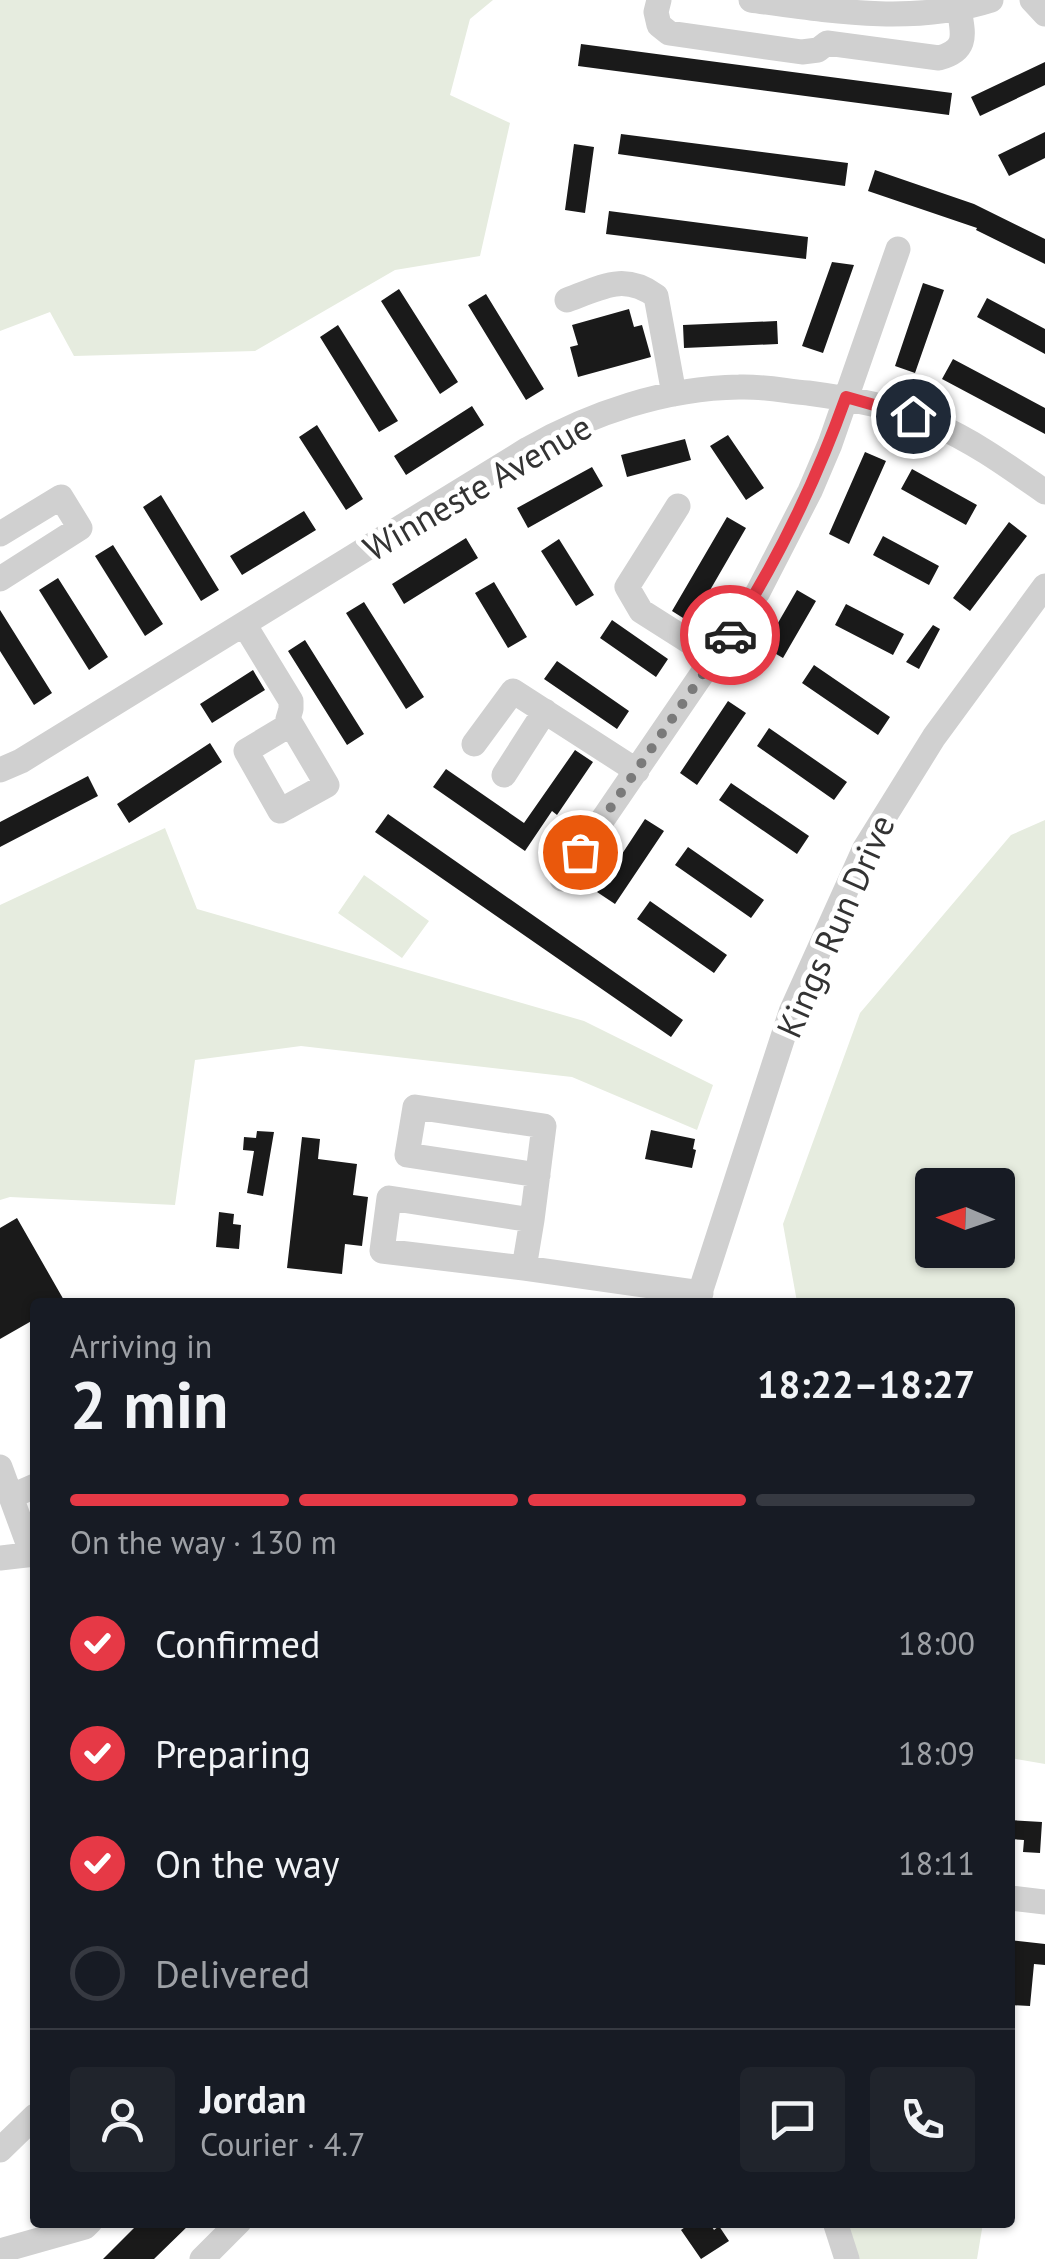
<!DOCTYPE html>
<html lang="en">
<head>
<meta charset="utf-8">
<style>
	body { margin:0; font-family:"PT Sans",sans-serif; background:#20242c; color:#f1f3f6; height:100vh; display:flex; flex-direction:column; font-size:38px; white-space:nowrap }
	* { box-sizing:border-box; margin:0 }
	p { font-size:32px; color:#9ea1a6 }
	.icon { flex:none; width:55px; height:55px; fill:none; stroke:currentColor; stroke-width:2; stroke-linecap:round; stroke-linejoin:round }
	.map { position:relative; flex:1; overflow:hidden }
	.details { position:absolute; left:30px; top:1298px; width:985px; height:930px; display:flex; flex-direction:column; background:#171b24; border-radius:10px; box-shadow:0 2px 8px #0004 }
	.details>* { flex:none }
	.needle { width:65px; rotate:272deg }
	.controls { position:absolute; left:915px; top:1168px; display:grid; gap:20px }
	.controls a { display:grid; place-items:center; width:100px; height:100px; border-radius:10px; background:#171b24; box-shadow:0 2px 8px #0004; font-size:50px }
	.pin { position:absolute; display:grid; place-items:center; width:85px; height:85px; color:#fff; margin:-42px; border:5px solid #fff; border-radius:50%; box-shadow:0 2px 10px #0007 }
	.courier { position:absolute; display:grid; place-items:center; width:100px; height:100px; margin:-50px; border:8px solid #e63946; border-radius:50%; background:#fff; color:#222; box-shadow:0 2px 12px #0007 }
	.summary em { font-style:normal; font-weight:700 }
	.summary div { display:flex; flex-direction:column-reverse }
	.summary { display:flex; align-items:center; justify-content:space-between; height:170px; padding:0 40px }
	h1 { font-size:65px; font-weight:700; line-height:75px }
	.bar { display:grid; grid-template-columns:repeat(4,1fr); gap:15px 10px; align-content:center; height:120px; padding:0 40px }
	.bar i { height:12px; border-radius:8px; background:#363941 }
	.bar .selected { background:#e63946 }
	.bar p { grid-column:span 4 }
	.line { display:flex; align-items:center; gap:25px; padding:0 40px; border-top:2px solid #363941 }
	.line div { flex:1 }
	.round { display:grid; place-items:center; flex:none; width:105px; height:105px; border-radius:10px; background:#20242c }
	ol { padding:0 40px; list-style:none }
	li { display:flex; align-items:center; gap:30px; height:110px }
	li p { margin-inline-start:auto }
	li .icon { padding:10px; border-radius:50%; background:#e63946; color:#fff; stroke-width:4 }
	li:last-child { color:#9ea1a6 }
	li i { width:55px; height:55px; border:5px solid #363941; border-radius:50% }
	.map>svg:first-child { display:block }
	.green { fill:#e6ecdf; fill-rule:evenodd }
	.building { fill:#1a1a1a }
	.lines { fill:none; stroke-linecap:round; stroke-linejoin:round }
	.minor { stroke:#d0d0d0; stroke-width:25 }
	.done { stroke:#7a7a7a; stroke-width:10; stroke-dasharray:0 18 }
	.route { stroke:#e63946; stroke-width:12 }
	.labels { text-anchor:middle; dominant-baseline:central; stroke-width:10; stroke-linejoin:round; paint-order:stroke }
	.street-label { font-size:35px; fill:#333; stroke:#fff }
</style>
</head>
<body>
<div class="map">
<svg width="1045" height="2259" viewBox="0 0 1045 2259">
	<rect width="100%" height="100%" fill="#fff"/>
	<path class="green" d="M0,0h493l-23,19 -20,76 60,28 -30,133 -85,14 -140,81 -181,5 -24,-44 -50,19z
		M1045,820v944l-35,-6v-456h-213l-14,-78 77,-211 151,-178zM932,1185h66v65h-66z
		M165,828l32,81 387,112 129,64 -16,45 -125,-53 -271,-31 -106,14 -20,145 -165,-8 -10,3v-295z
		M364,875l65,46 -27,37 -64,-45z
		M844,2223h139l-6,36h-121z"/>
	<path class="building" d="M581,44l371,49 -3,22 -371,-49z
		M1045,62v23l-65,31 -9,-19z
		M1045,132v26l-36,18 -11,-21z
		M621,134l227,29 -3,23 -227,-32z
		M574,144l20,3 -9,66 -20,-3z
		M875,170l99,34 71,35v25l-69,-34 1,-2 -109,-37z
		M609,211l199,26 -2,22 -200,-25z
		M832,262l22,3 -31,88 -21,-7z
		M923,283l21,7 -29,83 -20,-7z
		M399,289l59,93 -18,12 -59,-93z
		M486,294l58,95 -18,11 -58,-95z
		M987,298l58,31v25l-68,-37z
		M629,309l5,18 8,-2 9,32 -73,20 -8,-30 8,-2 -6,-20z
		M777,321l1,23 -94,4 -1,-23z
		M338,325l60,96 -19,11 -59,-95z
		M953,359l92,49v26l-103,-55z
		M472,406l12,19 -78,50 -12,-19z
		M317,425l46,74 -17,11 -47,-73z
		M728,435l36,53 -18,12 -36,-54z
		M685,439l6,21 -64,17 -6,-22z
		M865,452l21,9 -37,83 -20,-10z
		M592,467l11,19 -75,42 -11,-20z
		M912,469l65,36 -11,20 -65,-36z
		M161,495l58,95 -18,11 -58,-94z
		M304,511l12,19 -74,45 -12,-19z
		M727,517l19,11 -55,95 -19,-12z
		M1009,522l18,14 -57,75 -17,-13z
		M883,536l56,30 -10,19 -56,-30z
		M466,538l12,20 -74,46 -12,-20z
		M559,539l35,56 -18,11 -35,-55z
		M113,545l50,79 -18,12 -50,-80z
		M58,578l50,79 -19,13 -50,-80z
		M494,582l33,55 -19,11 -33,-55z
		M797,590l19,11 -33,57 -19,-11z
		M364,602l60,95 -18,12 -60,-96z
		M846,604l58,30 -11,21 -58,-30z
		M0,610l52,83 -18,12 -34,-54z
		M612,620l56,39 -12,18 -56,-39z
		M933,625l7,4 -21,40 -13,-7z
		M305,640l59,94 -17,11 -59,-94z
		M557,661l72,50 -12,18 -73,-50z
		M814,665l76,52 -12,18 -76,-52z
		M253,670l12,20 -53,33 -12,-19z
		M728,701l18,12 -49,72 -17,-12z
		M769,728l78,54 -13,18 -77,-54z
		M210,743l12,19 -93,61 -12,-19z
		M575,750l18,12 -36,53 -5,-4 -27,40 -92,-64 13,-18 78,54z
		M88,776l10,20 -98,51v-25z
		M731,783l78,53 -12,18 -78,-54z
		M388,814l295,206 -12,17 -296,-205z
		M645,819l19,12 -49,73 -18,-12z
		M688,847l76,53 -13,18 -76,-53z
		M650,901l77,54 -13,18 -77,-54z
		M651,1130l44,9 -2,10 3,1 -4,18 -47,-9z
		M257,1131l17,1 -11,64 -16,-3 7,-42 -11,-1 1,-13 12,1z
		M302,1137l18,2 -2,20 39,5 -4,31 15,2 -6,49 -17,-2 -3,30 -55,-6z
		M219,1212l15,2 -1,10 8,1 -2,24 -23,-2z
		M17,1218l48,84h-30v17l-35,20v-111z
		M1010,1820l32,2 -2,31 -17,-1 1,-12 -14,-1z
		M1010,1940l35,4v21l-11,-1 -4,42 -20,-1z
		M140,2222h52l-38,37h-51z
		M692,2222h17l5,8 5,-4 10,15 -28,18 -20,-29z"/>
	<g class="lines">
		<path class="minor" d="M659,0l-3,12 3,13 10,8 133,19 16,-2 9,-7 112,15c30,-8 24,-24 20,-50
			M751,0c80,11 162,25 240,0
			M1032,0l13,14
			M567,300c34,-12 56,-28 89,-4l18,98
			M678,506l-51,81 14,24 74,47
			M0,534l61,-37 19,31 -80,51
			M244,624l47,77v8l-3,10 39,66 -47,26 -34,-60 45,-27
			M474,744l39,-53 124,80
			M0,770l21,-9 507,-312c63,-36 138,-61 211,-62 24,-1 46,4 69,6 44,6 85,13 126,31 41,18 75,43 111,68
			M504,775l41,-64
			M562,879l196,-287 52,-101 20,-47 68,-195
			M532,1220l12,-94 -129,-19 -8,48 131,20
			M524,1268l8,-48 -143,-22 -7,53 142,17 177,25
			M697,1302l94,-290 74,-164 69,-111 111,-151
			M0,1467l32,87
			M12,1496l23,-10
			M0,1558l35,-4
			M1010,1898l35,4
			M0,2150l35,-34
			M835,2222l12,37
			M0,2251l85,-24 5,-5
			M202,2259l37,-37"/>
	</g>
	<g class="lines">
		<path class="done" d="M580,852l150,-217"/>
		<path class="route" d="M730,635c48,-75 86,-154 116,-238l67,19"/>
	</g>
	<g class="labels">
		<g class="street-label">
			<text transform="translate(477 487) rotate(-30)">Winneste Avenue</text>
			<text transform="translate(835 926) rotate(-66)">Kings Run Drive</text>
		</g>
	</g>
</svg>
<div class="controls">
<a><svg class="needle" viewBox="-14 -14 28 28"><path d="M0-13l5 13h-10z" fill="#e53935"/><path d="M0 13l5-13h-10z" fill="#9ea1a6"/></svg></a>
</div>
<div class="pin" style="left:580px;top:852px;background:#ea580c"><svg class="icon" aria-label="bag" viewBox="0 0 24 24"><path d="M5 8h14l-1 12H6zM9 8a3 3 0 0 1 6 0"/></svg></div>
<div class="pin" style="left:913px;top:416px;background:#1f2937"><svg class="icon" aria-label="home" viewBox="0 0 24 24"><path d="M3 11l9-7 9 7M6 9v11h12V9"/></svg></div>
<div class="courier" style="left:730px;top:635px"><svg class="icon" aria-label="car" viewBox="0 0 24 24"><path d="M5 17H2v-5l4-1 3-4h7l3 4 3 1v5h-3M9 17h6M6 11h13"/><circle cx="7" cy="17" r="2"/><circle cx="17" cy="17" r="2"/></svg></div>
<section class="details">
<div class="summary"><div><h1>2 min</h1><p>Arriving in</p></div><em>18:22–18:27</em></div>
<div class="bar"><i class="selected"></i><i class="selected"></i><i class="selected"></i><i></i><p>On the way · 130 m</p></div>
<ol>
<li><svg class="icon" aria-label="check" viewBox="0 0 24 24"><path d="M5 12l5 5 9-10"/></svg>Confirmed<p>18:00</p></li>
<li><svg class="icon" aria-label="check" viewBox="0 0 24 24"><path d="M5 12l5 5 9-10"/></svg>Preparing<p>18:09</p></li>
<li><svg class="icon" aria-label="check" viewBox="0 0 24 24"><path d="M5 12l5 5 9-10"/></svg>On the way<p>18:11</p></li>
<li><i></i>Delivered</li>
</ol>
<div class="line" style="height:180px"><a class="round"><svg class="icon" aria-label="person" viewBox="0 0 24 24"><circle cx="12" cy="8" r="4"/><path d="M4 21q1-7 8-7t8 7"/></svg></a><div><b>Jordan</b><p>Courier · 4.7</p></div><a class="round"><svg class="icon" aria-label="chat" viewBox="0 0 24 24"><path d="M4 5h16v11H9l-5 4z"/></svg></a><a class="round"><svg class="icon" aria-label="phone" viewBox="0 0 24 24"><path d="M5 4h4l2 5-3 2q2 4 5 5l2-3 5 2v4C11 20 4 13 5 4z"/></svg></a></div>
</section>
</div>
</body>
</html>
